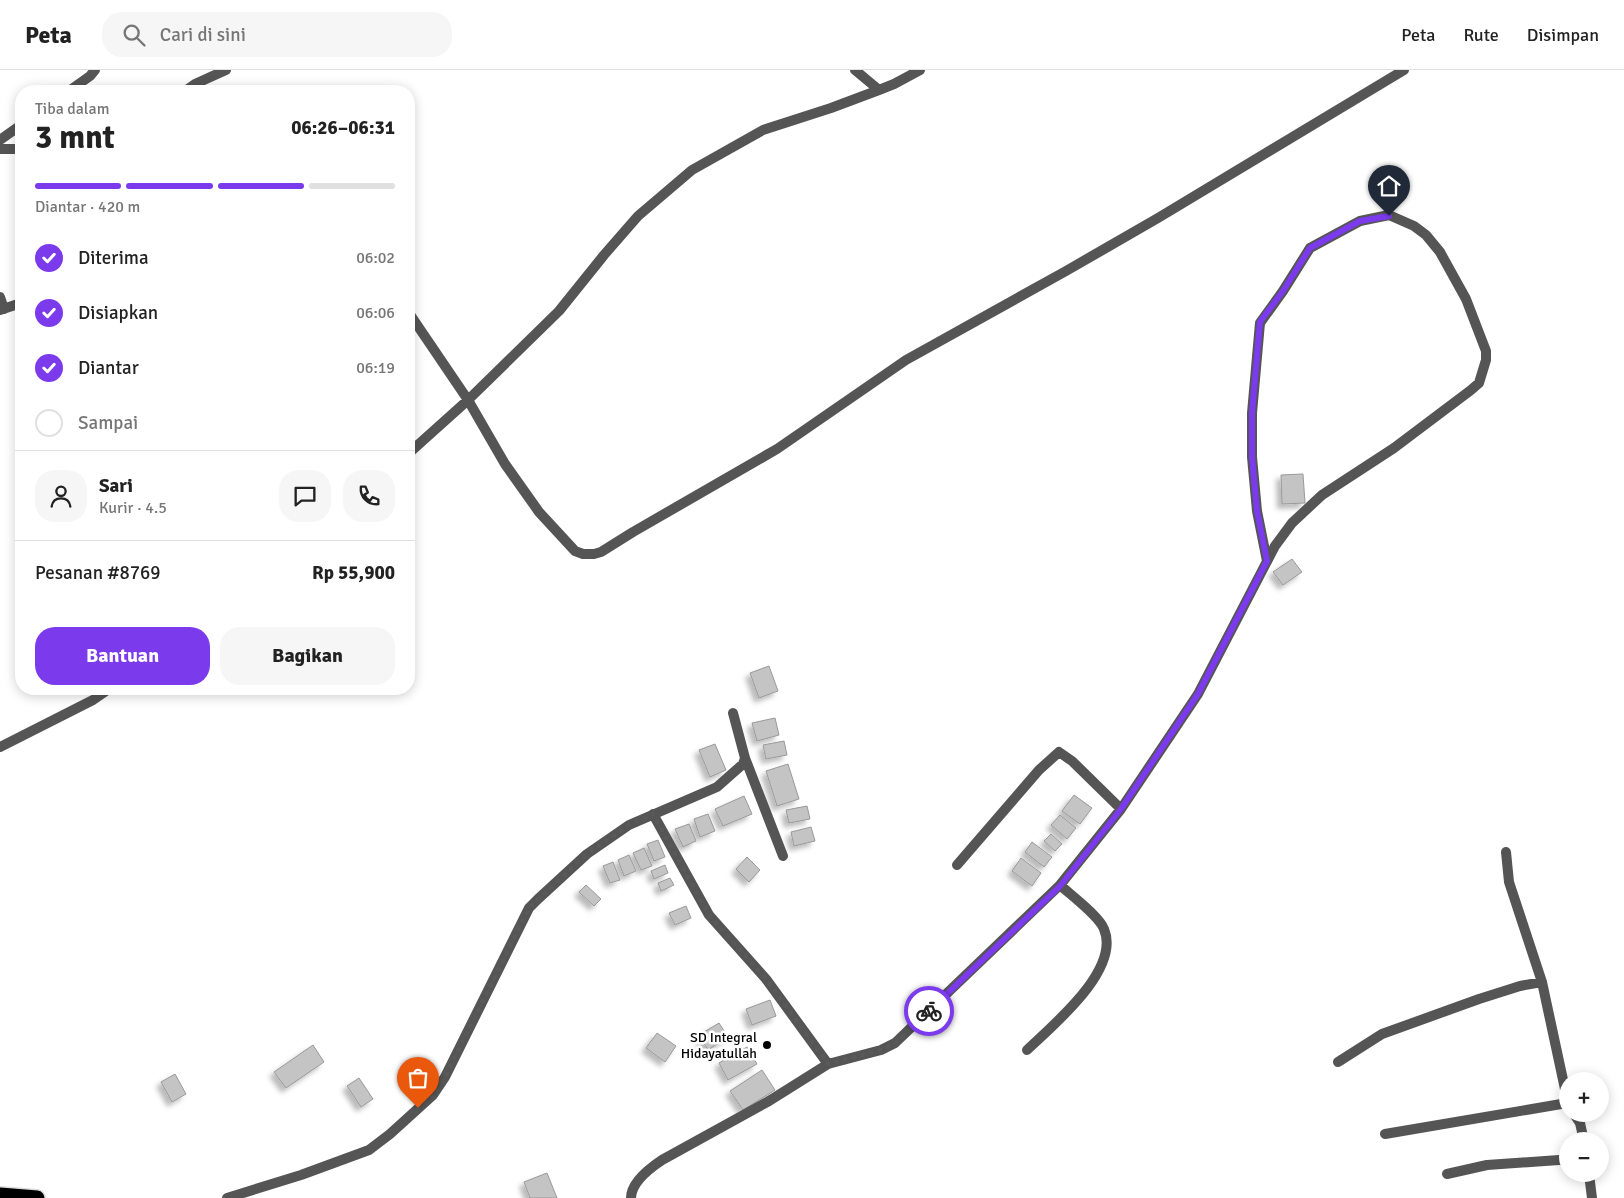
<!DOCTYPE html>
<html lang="id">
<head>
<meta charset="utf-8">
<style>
	body { margin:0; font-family:Signika,sans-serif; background:#f6f6f6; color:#222; height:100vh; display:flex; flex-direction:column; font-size:19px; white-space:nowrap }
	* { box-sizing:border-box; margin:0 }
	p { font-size:16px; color:#767676 }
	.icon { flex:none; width:28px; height:28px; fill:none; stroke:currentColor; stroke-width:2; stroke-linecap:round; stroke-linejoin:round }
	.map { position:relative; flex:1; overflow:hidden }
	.details { position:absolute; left:15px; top:15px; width:400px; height:610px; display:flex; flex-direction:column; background:#fff; border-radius:20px; box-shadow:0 2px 12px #0003 }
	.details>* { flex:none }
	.tools { position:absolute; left:1559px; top:1002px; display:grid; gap:10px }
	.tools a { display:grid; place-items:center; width:50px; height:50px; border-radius:50%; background:#fff; box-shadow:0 2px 12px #0003; font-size:25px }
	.pin { position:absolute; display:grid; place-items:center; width:42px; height:42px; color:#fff; margin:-51px -21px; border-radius:50% 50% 50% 0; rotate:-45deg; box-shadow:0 0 5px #0007 }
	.pin .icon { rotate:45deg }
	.courier { position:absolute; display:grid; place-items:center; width:50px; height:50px; margin:-25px; border:4px solid #7c3aed; border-radius:50%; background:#fff; color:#222; box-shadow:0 1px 6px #0007 }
	.head em { font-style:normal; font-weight:800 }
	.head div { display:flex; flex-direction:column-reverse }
	.head { display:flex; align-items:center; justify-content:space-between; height:85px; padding:0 20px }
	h1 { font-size:32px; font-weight:800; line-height:38px }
	.bar { display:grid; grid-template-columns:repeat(4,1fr); gap:8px 5px; align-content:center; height:60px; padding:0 20px }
	.bar i { height:6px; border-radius:4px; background:#e0e0e0 }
	.bar .current { background:#7c3aed }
	.bar p { grid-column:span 4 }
	.line { display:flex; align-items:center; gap:12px; padding:0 20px; border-top:1px solid #e0e0e0 }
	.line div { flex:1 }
	.round { display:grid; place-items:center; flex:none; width:52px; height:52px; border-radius:20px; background:#f6f6f6 }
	ol { padding:0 20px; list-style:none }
	li { display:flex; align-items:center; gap:15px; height:55px }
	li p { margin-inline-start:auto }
	li .icon { padding:5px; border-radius:50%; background:#7c3aed; color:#fff; stroke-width:4 }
	li:last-child { color:#767676 }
	li i { width:28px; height:28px; border:2px solid #e0e0e0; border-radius:50% }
	.action { display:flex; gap:10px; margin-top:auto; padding:10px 20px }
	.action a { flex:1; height:58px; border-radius:20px; background:#7c3aed; color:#fff; font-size:20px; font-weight:800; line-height:58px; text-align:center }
	.action a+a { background:#f6f6f6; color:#222 }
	header { display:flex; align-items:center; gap:30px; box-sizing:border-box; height:70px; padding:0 25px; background:#fff; border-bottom:1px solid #e0e0e0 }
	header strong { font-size:24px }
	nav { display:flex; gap:28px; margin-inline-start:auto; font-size:18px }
	.search { width:350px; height:45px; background:#f6f6f6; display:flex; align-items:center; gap:12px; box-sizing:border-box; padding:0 18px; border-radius:20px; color:#767676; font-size:19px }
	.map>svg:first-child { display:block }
	.building { fill:#c4c4c4; stroke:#999; filter:url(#shadow) }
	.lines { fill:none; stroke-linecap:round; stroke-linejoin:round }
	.highway-casing { stroke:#dbdbdb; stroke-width:18 }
	.street { stroke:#555; stroke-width:10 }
	.highway { stroke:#000; stroke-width:15 }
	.done { stroke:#595959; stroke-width:5; stroke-dasharray:0 9 }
	.route { stroke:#7c3aed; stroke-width:6 }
	.poi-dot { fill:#000; stroke:#fff; stroke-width:2 }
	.labels { text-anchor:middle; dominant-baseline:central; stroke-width:5; stroke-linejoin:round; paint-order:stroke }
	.poi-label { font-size:14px; fill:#000; stroke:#fff; text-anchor:end }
</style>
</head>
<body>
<header>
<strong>Peta</strong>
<div class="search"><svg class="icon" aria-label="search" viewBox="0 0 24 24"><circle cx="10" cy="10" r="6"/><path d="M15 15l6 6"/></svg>Cari di sini</div>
<nav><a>Peta</a><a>Rute</a><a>Disimpan</a></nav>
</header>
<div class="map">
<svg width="1624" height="1128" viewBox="0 0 1624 1128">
	<defs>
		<filter id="shadow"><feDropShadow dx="-4.5" dy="4.5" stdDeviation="2.5" flood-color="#0004"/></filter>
	</defs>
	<rect width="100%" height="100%" fill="#fff"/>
	<path class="building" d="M1303,404l2,29 -23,1 -1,-29z
		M1292,489l10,13 -19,13 -10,-13z
		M769,596l9,25 -19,7 -9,-25z
		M775,648l4,17 -22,6 -5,-18z
		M784,671l3,14 -21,4 -3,-14z
		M715,674l11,26 -16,7 -11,-27z
		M788,694l11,35 -22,7 -11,-35z
		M1074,725l18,13 -12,16 -18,-13z
		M744,726l8,18 -29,12 -8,-17z
		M807,736l3,13 -21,4 -3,-13z
		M708,744l7,17 -15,6 -6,-18z
		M1060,745l16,13 -9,11 -16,-14z
		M689,754l7,17 -13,6 -8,-18z
		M811,757l4,14 -21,5 -3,-14z
		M1051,764l11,10 -7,7 -11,-10z
		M658,770l7,17 -11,4 -7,-17z
		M1032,772l20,15 -8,10 -19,-15z
		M644,778l8,18 -11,4 -8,-17z
		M629,785l7,16 -12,5 -6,-16z
		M747,787l13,13 -11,12 -13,-13z
		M1021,788l20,15 -9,13 -20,-15z
		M613,792l7,18 -10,3 -7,-17z
		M665,795l3,8 -14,6 -3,-8z
		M670,808l4,7 -13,6 -3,-8z
		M586,815l15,14 -7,7 -15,-14z
		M686,836l5,12 -16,7 -6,-12z
		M770,930l6,16 -24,9 -6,-16z
		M719,953l9,14 -20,13 -9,-15z
		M657,963l19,13 -11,16 -19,-14z
		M313,975l11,17 -38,26 -12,-16z
		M747,977l10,17 -29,16 -9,-17z
		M762,1000l13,20 -32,20 -13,-19z
		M175,1004l11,20 -14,8 -11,-20z
		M359,1008l14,21 -12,8 -14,-21z
		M547,1103l10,25h-27l-6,-16z"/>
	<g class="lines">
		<defs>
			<path id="highway" d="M0,1125l37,3"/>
		</defs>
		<use href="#highway" class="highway-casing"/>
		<path class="street" d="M855,0l24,20
			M69,21l21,-15 5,-6
			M185,21l10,-7 31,-14
			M0,70l21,-15
			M0,79h21
			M0,227l4,12
			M0,240l21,-7
			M409,243l59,87 37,64 34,48 36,39 8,3h11l7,-2 32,-20 144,-83 129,-89 160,-89 92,-53 246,-148
			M409,383l59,-53 91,-89 45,-56 34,-39 54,-46 71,-40 68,-22 48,-18 15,-6 26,-14
			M0,677l93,-47 16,-11
			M745,688l38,98
			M1506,782l3,30 33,100 26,121
			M957,795l82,-95 20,-18 13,9 49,48
			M1027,980c26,-25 94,-80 77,-121 -5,-13 -32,-33 -44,-44
			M1338,992l44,-28 97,-35 41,-13 22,-4
			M828,994l53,-14 14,-7 165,-158 61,-76 77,-115 77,-148 17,-23 30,-28 72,-47 77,-58 8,-7 7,-23v-9l-20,-52 -26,-47 -14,-17 -12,-9 -25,-11 -29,6 -50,27 -27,43 -23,32 -8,90v44l5,54 10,50
			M1574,1044l6,9 4,18
			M1385,1064l182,-31
			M1447,1104l40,-9 72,-5h9
			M1589,1104l3,24
			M227,1128l74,-23 68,-25 21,-16 43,-39 12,-18 84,-169 9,-9 49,-45 42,-29 88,-38 26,-23 2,-6 -12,-45
			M631,1128c0,-16 19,-30 31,-38l107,-59 59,-37 -62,-85 -57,-64 -56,-101"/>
		<use href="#highway" class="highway"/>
	</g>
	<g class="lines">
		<path class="done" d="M418,1038l15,-13 12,-18 84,-169 58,-54 42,-29 24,-11 56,101 57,64 62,85 53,-14 15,-7 33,-32"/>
		<path class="route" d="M929,941l131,-125 61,-77 77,-115 69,-133 -10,-50 -5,-54v-44l8,-91 23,-31 27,-43 50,-27 29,-5"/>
	</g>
	<circle class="poi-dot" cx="767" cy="975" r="5"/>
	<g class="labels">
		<g class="poi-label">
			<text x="757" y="967">SD Integral<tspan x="757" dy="16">Hidayatullah</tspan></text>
		</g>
	</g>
</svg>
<div class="tools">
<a>+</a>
<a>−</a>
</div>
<div class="pin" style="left:418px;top:1038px;background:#ea580c"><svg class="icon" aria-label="bag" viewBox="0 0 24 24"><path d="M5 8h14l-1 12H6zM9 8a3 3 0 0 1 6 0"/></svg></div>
<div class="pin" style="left:1389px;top:146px;background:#1f2937"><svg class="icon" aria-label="home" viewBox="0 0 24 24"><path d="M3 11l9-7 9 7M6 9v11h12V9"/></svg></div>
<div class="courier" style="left:929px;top:941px"><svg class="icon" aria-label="bike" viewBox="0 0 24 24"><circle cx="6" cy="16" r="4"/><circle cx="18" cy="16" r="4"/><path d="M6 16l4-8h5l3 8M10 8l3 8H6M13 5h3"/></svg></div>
<section class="details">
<div class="head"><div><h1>3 mnt</h1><p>Tiba dalam</p></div><em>06:26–06:31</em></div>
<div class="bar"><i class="current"></i><i class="current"></i><i class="current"></i><i></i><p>Diantar · 420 m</p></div>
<ol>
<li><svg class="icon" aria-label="check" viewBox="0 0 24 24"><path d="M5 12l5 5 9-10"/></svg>Diterima<p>06:02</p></li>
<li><svg class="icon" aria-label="check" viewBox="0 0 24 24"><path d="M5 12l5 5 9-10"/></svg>Disiapkan<p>06:06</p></li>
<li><svg class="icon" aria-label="check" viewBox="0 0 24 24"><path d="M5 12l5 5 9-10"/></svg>Diantar<p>06:19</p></li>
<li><i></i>Sampai</li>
</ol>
<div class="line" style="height:90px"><a class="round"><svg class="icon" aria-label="person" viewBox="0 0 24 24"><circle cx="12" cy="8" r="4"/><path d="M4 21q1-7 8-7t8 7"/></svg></a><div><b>Sari</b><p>Kurir · 4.5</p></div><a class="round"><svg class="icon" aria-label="chat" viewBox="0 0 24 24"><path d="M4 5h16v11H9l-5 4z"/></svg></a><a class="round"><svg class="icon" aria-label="phone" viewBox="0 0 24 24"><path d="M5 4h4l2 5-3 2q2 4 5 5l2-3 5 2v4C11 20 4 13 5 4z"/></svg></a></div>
<div class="line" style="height:65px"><div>Pesanan #8769</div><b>Rp 55,900</b></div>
<div class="action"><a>Bantuan</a><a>Bagikan</a></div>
</section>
</div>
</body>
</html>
